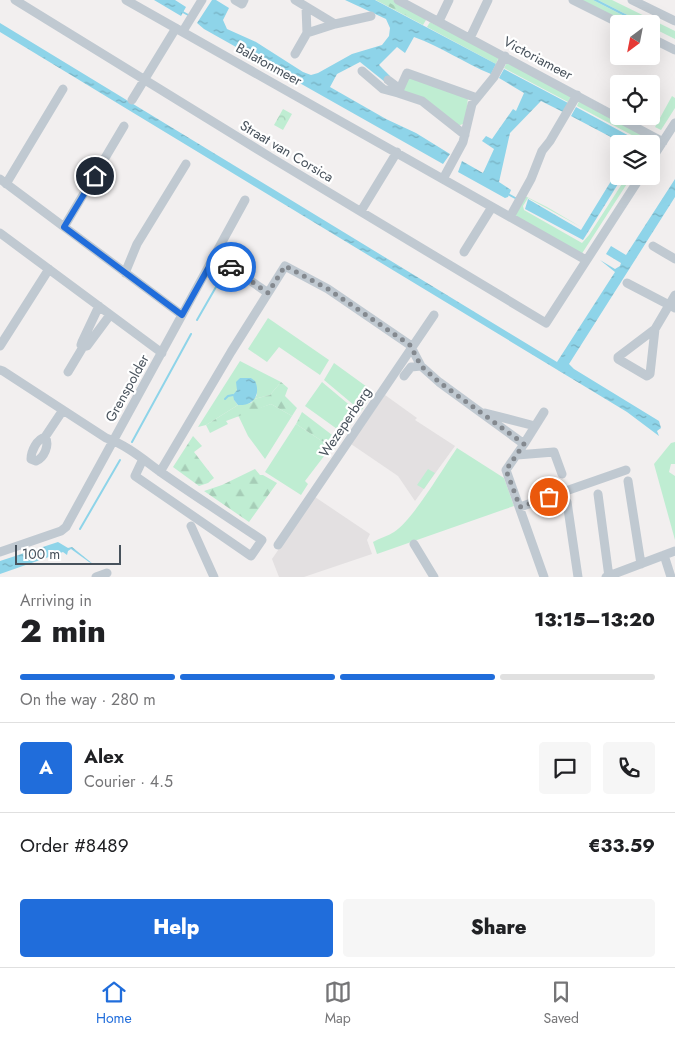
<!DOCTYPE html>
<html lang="en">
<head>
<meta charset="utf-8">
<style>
	body { margin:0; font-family:Jost,sans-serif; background:#f6f6f6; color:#202124; height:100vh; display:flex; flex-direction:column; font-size:19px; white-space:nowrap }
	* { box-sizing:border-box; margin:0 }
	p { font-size:16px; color:#757577 }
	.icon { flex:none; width:28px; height:28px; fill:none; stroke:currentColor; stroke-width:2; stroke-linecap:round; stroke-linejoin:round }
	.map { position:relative; height:577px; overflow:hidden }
	.side { display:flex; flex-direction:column; background:#fff; flex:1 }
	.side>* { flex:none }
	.needle { width:32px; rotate:212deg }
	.fabs { position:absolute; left:610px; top:15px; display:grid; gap:10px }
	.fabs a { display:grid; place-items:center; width:50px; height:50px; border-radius:5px; background:#fff; box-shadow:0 5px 20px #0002; font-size:25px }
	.scale { position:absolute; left:15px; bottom:12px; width:106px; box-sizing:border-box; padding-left:5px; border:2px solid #48525c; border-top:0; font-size:14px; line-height:18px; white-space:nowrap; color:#48525c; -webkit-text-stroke:4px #fff; paint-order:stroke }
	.pin { position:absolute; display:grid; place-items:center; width:42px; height:42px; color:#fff; margin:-21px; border:2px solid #fff; border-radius:50%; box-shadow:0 1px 5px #0007 }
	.courier { position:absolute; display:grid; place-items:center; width:50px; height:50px; margin:-25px; border:4px solid #206ddb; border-radius:50%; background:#fff; color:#222; box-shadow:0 1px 6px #0007 }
	.headline em { font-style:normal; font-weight:800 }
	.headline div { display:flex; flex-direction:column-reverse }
	.headline { display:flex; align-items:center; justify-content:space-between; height:85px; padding:0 20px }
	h1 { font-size:32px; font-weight:800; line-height:38px }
	.bar { display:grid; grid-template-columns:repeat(4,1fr); gap:8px 5px; align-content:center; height:60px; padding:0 20px }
	.bar i { height:6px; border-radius:4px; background:#e0e0e0 }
	.bar .selected { background:#206ddb }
	.bar p { grid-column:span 4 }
	.line { display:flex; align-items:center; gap:12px; padding:0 20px; border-top:1px solid #e0e0e0 }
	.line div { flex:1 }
	.round { display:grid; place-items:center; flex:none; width:52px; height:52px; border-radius:5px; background:#f6f6f6 }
	.primary-button { display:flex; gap:10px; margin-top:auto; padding:10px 20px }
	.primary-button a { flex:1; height:58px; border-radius:5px; background:#206ddb; color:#fff; font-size:20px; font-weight:800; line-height:58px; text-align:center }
	.primary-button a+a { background:#f6f6f6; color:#202124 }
	.dock { display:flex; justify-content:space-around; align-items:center; height:70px; border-top:1px solid #e0e0e0; background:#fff; font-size:14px; color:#757577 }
	.dock a { display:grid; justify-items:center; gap:2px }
	.dock .selected { color:#206ddb }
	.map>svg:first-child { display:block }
	.education { fill:#e3e0e1 }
	.green { fill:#bfedd2 }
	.forest { fill:url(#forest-firs) }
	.park { fill:url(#park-crowns) }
	.water { fill:url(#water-ripples) }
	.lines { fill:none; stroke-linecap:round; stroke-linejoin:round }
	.stream { stroke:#8ed4e9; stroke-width:2 }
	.minor { stroke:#c0c9d1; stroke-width:9 }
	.done { stroke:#84898f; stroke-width:5; stroke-dasharray:0 9 }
	.route { stroke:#206ddb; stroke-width:6 }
	.labels { text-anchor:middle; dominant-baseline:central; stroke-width:4.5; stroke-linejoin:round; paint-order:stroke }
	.street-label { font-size:14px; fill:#48525c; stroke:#fff }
</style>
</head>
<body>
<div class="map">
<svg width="675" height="577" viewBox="0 0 675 577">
	<defs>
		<pattern id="forest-firs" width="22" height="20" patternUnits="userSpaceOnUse" patternTransform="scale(1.25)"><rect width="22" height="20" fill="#bfedd2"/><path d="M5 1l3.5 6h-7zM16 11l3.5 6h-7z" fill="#a6cdb7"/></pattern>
		<pattern id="park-crowns" width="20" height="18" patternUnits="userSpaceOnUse" patternTransform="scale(1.25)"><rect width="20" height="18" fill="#bfedd2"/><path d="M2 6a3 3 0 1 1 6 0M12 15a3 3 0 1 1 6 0" fill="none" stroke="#a6cdb7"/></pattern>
		<pattern id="water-ripples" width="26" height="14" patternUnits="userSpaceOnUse" patternTransform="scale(1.25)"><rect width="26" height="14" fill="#8ed4e9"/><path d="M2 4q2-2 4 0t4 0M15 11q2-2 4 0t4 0" fill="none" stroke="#76afc0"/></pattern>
	</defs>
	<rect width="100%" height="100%" fill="#f2efef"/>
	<path class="education" d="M385,395l32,23 -2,2 40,26 -40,55 -17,-25 -47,-32z
		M315,497l55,37 -3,6 5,14 -68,23h-25l-7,-18z"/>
	<path class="green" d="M376,0h17l30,16 3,4 -3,5z
		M578,0h15l47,24h-14z
		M598,0h14l63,31v8l-24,-12v-3h-6z
		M430,22l68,33 1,5 -1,-1 -2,5 -69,-37z
		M508,61l64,34 -4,7 -64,-34z
		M409,77l59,21 -3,25 -7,3 -54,-34 -1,-3z
		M672,96l3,2v10l-14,22 -6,-3z
		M579,101l76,38 -4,6v-1h-7l-1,-3 -66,-35z
		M627,176h5l-51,79 -65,-38 -1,-4 10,-17 22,11 34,20 -53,-29 -5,8 1,4 58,33 7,-8z
		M268,318l61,42 -9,15 -41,-28 -12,15 -19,-13z
		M240,361l41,21 -11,13 -16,4 3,-4 -6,-17h-11l-6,22 4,5 -32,20 -8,2z
		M334,363l40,29 -13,19 -37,-31z
		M322,382l37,31 -15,21 -39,-28z
		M271,404l21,12 -27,43 -17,-23 -10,-21z
		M296,424l35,23 -26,34 3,3 -7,11 -36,-23z
		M675,442v22h-4l-2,8 6,4v64l-21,-76 17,-21z
		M457,448l47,30 10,28 -137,48 -4,-12c7,-4 15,-6 21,-10 19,-12 49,-64 63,-84z
		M428,469l7,4 -11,16 -7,-4z"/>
	<path class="forest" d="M376,0h8l40,21 -2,2z
		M281,382l7,6 -3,8 12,12 -5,8 -21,-12 -45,17 2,3 -18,9 -4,-8 32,-20 13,-2 3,-4 16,-4z
		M302,412l38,29 -6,8 -38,-25z
		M193,436l9,10 -8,6 20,26 -6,5 -9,3 -26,-19z
		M255,469l5,6h3l14,8 -28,39 -45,-31 18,-6z"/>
	<path class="park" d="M283,109l9,5 -9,16 -9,-5z"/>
	<path class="water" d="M154,0h21l11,7 -5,9z
		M212,0h4l13,8 -6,12 4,9 29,13 47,30 8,3 7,-2 34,-19 30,-9 7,-9 1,-8 -4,-9 -41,-19h30l121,64 -5,10c-27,-11 -49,-27 -77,-37l-9,16 -8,-6 -18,18 11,11 -5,6 -25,-20 -23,12 -7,13 56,32 30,14 34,21 -7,10 -239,-135 -7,-6z
		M593,0h5l47,24h-5z
		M0,23l557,339 58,-90 -15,-12 15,9 5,-3 1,-3 -15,-9 5,-8 15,9 49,-76v18l-106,167 5,5 85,52 2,7 -4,3 2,5 -32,-24 -627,-380z
		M504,69l64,34 -5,9 -22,-11 -31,32 -11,49 12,8 -3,7 -3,1 -47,-26 4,-11 21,12 11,-24 -12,-8 4,-5 6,3 21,-30 3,2 8,-18 -25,-15z
		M576,107l68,37h-20l-53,-28z
		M619,168v8h4l-40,64 -58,-31 3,-10 53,31z
		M240,378h11l4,3c6,13 -1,25 -17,24l-4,-5 -1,-5 4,-5 -1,-8z
		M58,542l10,6 4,-1 21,17 -4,-2 -18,-13 -3,2 -1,4 -4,-3 -63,22v-13z"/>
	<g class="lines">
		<path class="stream" d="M181,11l9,5
			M508,194l9,5
			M197,320l27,-47
			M225,399l3,-3 5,-1
			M132,442l59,-108
			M80,529l40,-69"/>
		<path class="minor" d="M15,0l255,157 276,166 95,-147
			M126,0l460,260
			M235,0l7,4 2,-4
			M295,0l40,24 36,-8
			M398,0l265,142
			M573,0l48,24
			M632,0l43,21
			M306,7l1,26 28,-9
			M439,21l10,-21
			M183,31l19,-31
			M470,38l18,-38
			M651,38l24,12
			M295,54l12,-21
			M362,71l21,18 15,4
			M388,80l12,9
			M132,100l44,-72
			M465,135l-43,-34 -24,-8 9,-20 70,25
			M651,160l24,-37
			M0,179l182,136
			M443,179l20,-37 9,-38 22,-27 11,-21
			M6,184l57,-95
			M361,211l36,-59
			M510,217l21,-38 11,-28 8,-10 27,-46
			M64,227l60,-101
			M0,233l162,120
			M653,246l22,13
			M464,252l28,-45
			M215,256l53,37
			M125,273l12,-29 49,-80
			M627,283l48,25
			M99,306l-17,36 -1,3 2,2 4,-1 23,-31
			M655,329l-5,45 -3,2 -29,-17v-2l37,-28 20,-34
			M0,346l49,-77
			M0,370l3,1 103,67c21,7 38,22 56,35 33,23 67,45 100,67l-11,16 -116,-80 8,-17
			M68,372l15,-25
			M404,376l7,-9 10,-1 18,16 85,62 -18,26 38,107
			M485,413l50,13
			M45,437c5,8 -1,21 -9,24l-5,-2c0,-8 6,-20 14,-22l18,-27
			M524,444l20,-32
			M517,455l37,-3 8,22
			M160,472l71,-120 54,-86 43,23 82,56 11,21
			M628,481l13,83
			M598,494l11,83
			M567,502l11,75
			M520,507l106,-37
			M191,526l23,51
			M414,544l20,33
			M278,545l156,-230
			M0,552l61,-21 5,-4 179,-327
			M664,555l7,22
			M96,577l11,-4
			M606,577l69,-26"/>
	</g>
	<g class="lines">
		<path class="done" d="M231,267l37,26 17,-27 43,23 82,56 11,21 18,16 85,62 -18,26 14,37 29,-10"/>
		<path class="route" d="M95,176l-31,51 118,88 33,-59 16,11"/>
	</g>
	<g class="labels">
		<g class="street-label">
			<text transform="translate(538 58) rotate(28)">Victoriameer</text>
			<text transform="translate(269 64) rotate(29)">Balatonmeer</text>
			<text transform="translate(287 151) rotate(31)">Straat van Corsica</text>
			<text transform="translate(127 388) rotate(-61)">Grenspolder</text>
			<text transform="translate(345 422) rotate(-56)">Wezeperberg</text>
		</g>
	</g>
</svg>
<div class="fabs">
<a><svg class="needle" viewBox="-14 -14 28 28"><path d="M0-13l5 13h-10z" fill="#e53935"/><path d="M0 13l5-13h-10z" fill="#757577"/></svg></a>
<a><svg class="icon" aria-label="locate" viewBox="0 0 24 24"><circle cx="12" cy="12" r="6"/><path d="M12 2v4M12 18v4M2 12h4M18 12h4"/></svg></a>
<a><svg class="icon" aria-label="layers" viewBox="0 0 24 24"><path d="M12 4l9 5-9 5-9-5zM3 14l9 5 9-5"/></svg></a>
</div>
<div class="scale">100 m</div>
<div class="pin" style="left:549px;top:497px;background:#ea580c"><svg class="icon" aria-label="bag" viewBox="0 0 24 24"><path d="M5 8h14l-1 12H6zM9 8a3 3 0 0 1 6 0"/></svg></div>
<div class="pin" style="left:95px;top:176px;background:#1f2937"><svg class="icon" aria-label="home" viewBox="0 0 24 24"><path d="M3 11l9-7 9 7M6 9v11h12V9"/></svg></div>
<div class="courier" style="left:231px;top:267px"><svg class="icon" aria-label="car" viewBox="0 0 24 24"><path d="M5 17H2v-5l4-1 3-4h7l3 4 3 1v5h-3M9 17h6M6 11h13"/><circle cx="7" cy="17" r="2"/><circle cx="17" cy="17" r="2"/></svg></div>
</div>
<section class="side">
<div class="headline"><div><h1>2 min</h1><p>Arriving in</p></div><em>13:15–13:20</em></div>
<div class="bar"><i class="selected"></i><i class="selected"></i><i class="selected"></i><i></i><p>On the way · 280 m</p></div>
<div class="line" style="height:90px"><b class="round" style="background:#206ddb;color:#fff">A</b><div><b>Alex</b><p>Courier · 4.5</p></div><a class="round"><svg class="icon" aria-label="chat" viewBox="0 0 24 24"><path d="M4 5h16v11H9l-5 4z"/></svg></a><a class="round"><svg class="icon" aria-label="phone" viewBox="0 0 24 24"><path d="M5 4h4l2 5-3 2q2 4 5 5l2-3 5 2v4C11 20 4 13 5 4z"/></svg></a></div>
<div class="line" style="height:65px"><div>Order #8489</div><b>€33.59</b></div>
<div class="primary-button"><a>Help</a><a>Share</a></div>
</section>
<nav class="dock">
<a class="selected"><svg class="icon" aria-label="home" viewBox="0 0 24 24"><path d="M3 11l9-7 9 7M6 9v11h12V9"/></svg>Home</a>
<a><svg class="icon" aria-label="map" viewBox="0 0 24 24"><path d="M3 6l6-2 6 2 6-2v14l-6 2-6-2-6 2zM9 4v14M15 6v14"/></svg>Map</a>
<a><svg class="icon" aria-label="saved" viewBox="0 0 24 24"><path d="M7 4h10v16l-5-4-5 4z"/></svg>Saved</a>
</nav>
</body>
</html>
